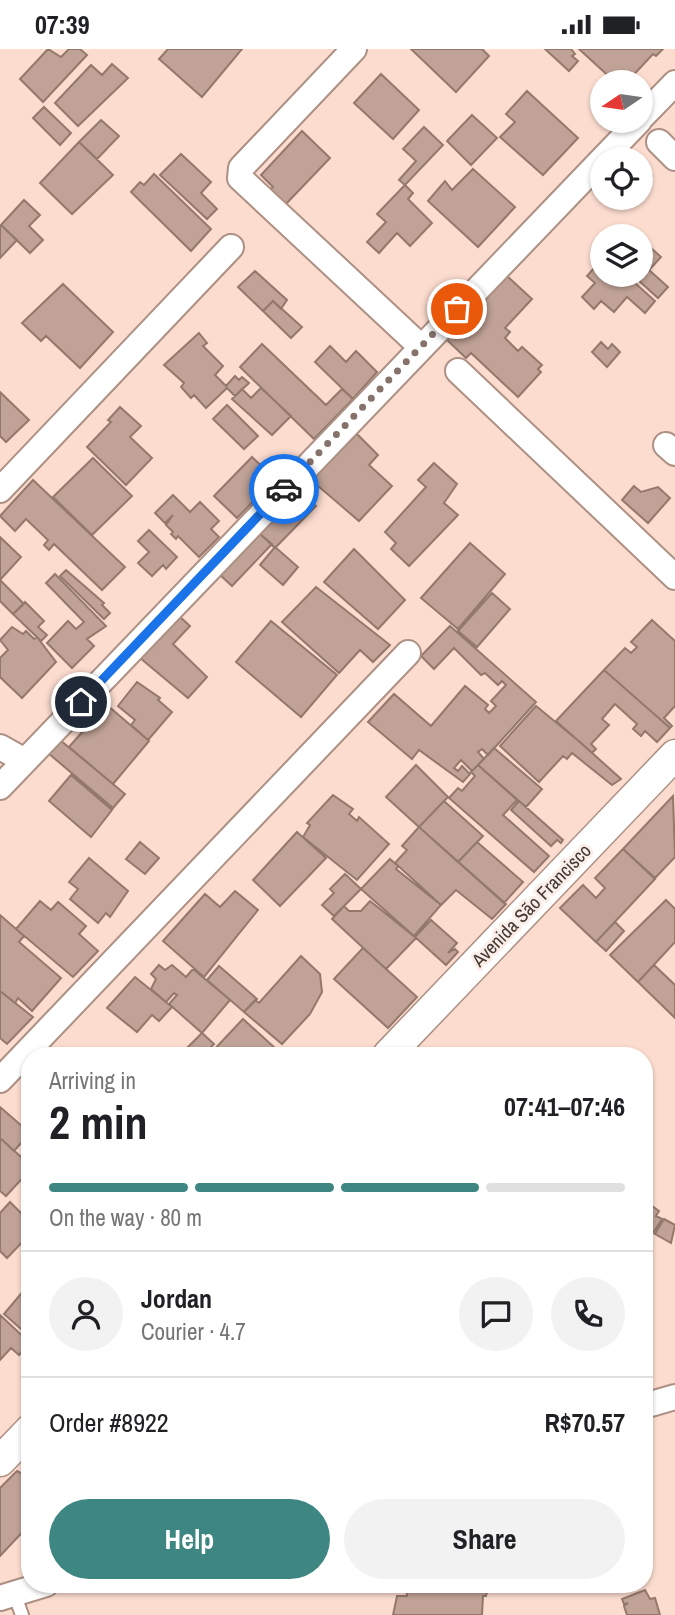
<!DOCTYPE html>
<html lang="en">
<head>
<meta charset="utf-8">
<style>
	body { margin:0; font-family:"Archivo Narrow",sans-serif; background:#f2f2f2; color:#202124; height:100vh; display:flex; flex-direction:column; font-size:26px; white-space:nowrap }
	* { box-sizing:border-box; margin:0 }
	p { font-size:23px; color:#757577 }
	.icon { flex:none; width:38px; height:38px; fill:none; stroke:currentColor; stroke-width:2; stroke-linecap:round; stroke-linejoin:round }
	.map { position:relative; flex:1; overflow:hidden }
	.details { position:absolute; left:21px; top:998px; width:632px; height:546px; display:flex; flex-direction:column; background:#fff; border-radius:28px; box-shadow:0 2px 5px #0004 }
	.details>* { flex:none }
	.needle { width:46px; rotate:257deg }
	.buttons { position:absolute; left:590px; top:21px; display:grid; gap:14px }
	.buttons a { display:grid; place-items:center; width:63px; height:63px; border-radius:50%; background:#fff; box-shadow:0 2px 5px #0004; font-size:35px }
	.pin { position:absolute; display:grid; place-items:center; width:60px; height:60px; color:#fff; margin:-30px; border:4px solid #fff; border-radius:50%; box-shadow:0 2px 7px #0007 }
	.courier { position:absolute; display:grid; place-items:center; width:70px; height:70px; margin:-35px; border:5px solid #1a73e8; border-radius:50%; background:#fff; color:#222; box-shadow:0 2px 9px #0007 }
	.head em { font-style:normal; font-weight:800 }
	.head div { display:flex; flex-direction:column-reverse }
	.head { display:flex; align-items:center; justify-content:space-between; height:119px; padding:0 28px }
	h1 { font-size:46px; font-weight:800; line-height:52px }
	.bar { display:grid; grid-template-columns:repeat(4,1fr); gap:10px 7px; align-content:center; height:84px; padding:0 28px }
	.bar i { height:9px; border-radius:5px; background:#e0e0e0 }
	.bar .active { background:#3e8682 }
	.bar p { grid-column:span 4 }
	.line { display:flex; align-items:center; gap:18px; padding:0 28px; border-top:2px solid #e0e0e0 }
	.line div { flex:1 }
	.round { display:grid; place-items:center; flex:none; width:74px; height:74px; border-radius:37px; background:#f2f2f2 }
	.cta { display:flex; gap:14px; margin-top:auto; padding:14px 28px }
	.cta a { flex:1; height:80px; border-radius:42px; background:#3e8682; color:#fff; font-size:28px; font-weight:800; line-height:80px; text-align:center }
	.cta a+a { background:#f2f2f2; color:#202124 }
	.status { display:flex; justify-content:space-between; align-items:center; height:49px; padding:0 35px; background:#fff; direction:ltr }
	.status svg { height:19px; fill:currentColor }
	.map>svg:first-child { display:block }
	.building { fill:#c0a296; stroke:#94786c; stroke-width:2 }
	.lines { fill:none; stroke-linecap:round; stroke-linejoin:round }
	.service-casing { stroke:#ad9084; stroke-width:16 }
	.minor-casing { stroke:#ad9084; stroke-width:28 }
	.tertiary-casing { stroke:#ad9084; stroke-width:33 }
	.service { stroke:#fff; stroke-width:12 }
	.minor { stroke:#fff; stroke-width:24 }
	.tertiary { stroke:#fff; stroke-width:30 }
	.done { stroke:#85726a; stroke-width:7; stroke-dasharray:0 12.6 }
	.route { stroke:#1a73e8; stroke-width:9 }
	.labels { text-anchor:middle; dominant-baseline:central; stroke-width:6; stroke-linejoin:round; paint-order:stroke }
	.street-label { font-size:19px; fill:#453934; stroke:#fbeee8 }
</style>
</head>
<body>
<div class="status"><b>07:39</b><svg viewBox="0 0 49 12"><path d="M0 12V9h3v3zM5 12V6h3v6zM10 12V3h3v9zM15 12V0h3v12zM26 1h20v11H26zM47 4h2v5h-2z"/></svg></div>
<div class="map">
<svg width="675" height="1566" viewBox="0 0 675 1566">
	<rect width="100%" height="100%" fill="#fcdccf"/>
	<path class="building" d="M48,0l13,8 8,-8h11l7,6 -44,47 -23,-23z
		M168,0h74l-40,48 -43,-38z
		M411,0h71l7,7 -33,36z
		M545,0h26l4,5 -3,2 6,5 -9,10z
		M579,0h84l-7,7 -3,-2 -26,28h-12z
		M112,15l16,14 -50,48 -23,-23 36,-38 11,10z
		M381,25l38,36 -26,29 -39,-36z
		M527,42l51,47 -35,37 -43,-38 15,-15 -9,-8z
		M44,58l27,26 -11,12 -27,-27z
		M472,66l25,23 -26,27 -24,-24z
		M101,71l18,16 -22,23 -18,-17z
		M424,78l19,18 -38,40 -6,-5 17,-19 -13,-12z
		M302,82l28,27 -46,48 -16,-15 5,-4 -12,-12z
		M79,93l34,33 -41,39 -32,-31z
		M181,105l30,28 -10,11 16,16 -10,10 -47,-44z
		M640,116l12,11 -12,12z
		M473,120l42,38 -37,40 -50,-46 17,-20 7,9z
		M154,125l57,55 -20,22 -60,-59 9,-10 4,3z
		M405,136l8,8 -5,6 24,24 -22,23 -13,-13 -18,20 -12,-11 19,-20 -9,-8z
		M24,151l16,15 -11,11 14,14 -13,13 -29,-28z
		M1,176l16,15 -17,18v-32z
		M640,189l21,19 -12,13 19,17 -10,11 -20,-18 -3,3 20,18 -10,12 -18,-16 -13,15 -13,-11 -7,8 -12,-12 13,-14 -8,-7 15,-17v16h38z
		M255,222l32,29 -6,9 -8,-8 -10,10 -25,-24z
		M507,227l25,23 -27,29 5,4 -5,6 13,13 4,-4 20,18 -4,4 3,3 -23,25 -47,-44 -5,5 -20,-19z
		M63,235l50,48 -33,36 -34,-32 -5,5 -19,-18z
		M273,252l29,26 -11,11 -28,-27z
		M199,284l8,10 -4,3 20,20 -8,9 11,11 9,-10 4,4 3,-3 7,6 -14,13 -8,-8 -21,20 -12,-13 -3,3 -10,-11 3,-4 -20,-18z
		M601,293l7,7 4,-5 8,8 -13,15 -15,-15z
		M262,295l64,61 16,-16 11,10 -39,40 -74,-72z
		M330,297l16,16 10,-11 21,21 -24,27 -38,-37z
		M261,339l30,28 -19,19 -40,-36 10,-10 9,9z
		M0,343l29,28 -23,22 -6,-6z
		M227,356l31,31 -14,13 -31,-30z
		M120,358l21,19 -11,11 22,21 -26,27 -39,-38 24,-25 -3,-2z
		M357,385l21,21 -9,10 23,21 -33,35 -48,-41z
		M252,408l23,22 -38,39 -23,-22z
		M93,409l39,38 -40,39 -39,-38z
		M434,414l23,21 -13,19 14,12 -49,51 -18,-17 5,-6 -11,-11 41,-45 -8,-7z
		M33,431l92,87 -23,23 -48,-46 -5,6 -5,-5 4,-5 -22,-21 -11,12 -15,-15z
		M634,437l7,6 17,-5 12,11 -22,25 -26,-23z
		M299,442l17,15 -41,42 -16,-15z
		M173,446l17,17 10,-10 19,19 -8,8 8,8 -20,20 -21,-21 -2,3 -5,-5 2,-2 -7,-7 7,-10 -8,8 -10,-10z
		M149,481l28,27 -11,12 -3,-4 -11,11 -14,-13 11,-11 -11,-11z
		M259,484l13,11 -40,42 -13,-12z
		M0,488l21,20 -21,23z
		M470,494l35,31 -47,55 -37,-31z
		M275,498l23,20 -15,18 -23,-20z
		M354,500l51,51 -27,29 -54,-47z
		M66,521l38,33 -2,2 8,8 -6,6 -44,-43z
		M55,525l51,52 -19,13 7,7 -22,22 -25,-25 21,-22 8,8 8,-7 -38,-39z
		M0,531l24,24 -11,10 -13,-13z
		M316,538l74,58 -17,17 -13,-12 -21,23 -57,-51z
		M492,544l18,16 -33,38 -19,-16z
		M25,553l19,19 -6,6 9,8 -6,6 -28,-27z
		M179,567l11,10 -17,18 34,33 -19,21 -48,-40z
		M652,571l23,21v65l-11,12 8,8 -2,2 -66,-58 21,-22 6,5 6,-6 -6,-5z
		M271,572l66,54 -36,42 -65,-55z
		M450,577l86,76 -48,53 -6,-6 -4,3 6,7 -12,12 -11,-11 -7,8 4,3 4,-5 8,8 -7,8 -44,-32 -7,9 -44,-37 26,-28 37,32 34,-40 23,19 -3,4 4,4 7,-7 -5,-5 15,-16 -4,-4 -4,4 -13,-12 -4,2 -27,-27 -20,21 -13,-13z
		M12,578l11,7 3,-3 8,8 3,-2 19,25 -34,36 -22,-21v-19l8,-8 -8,-10z
		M604,621l66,58 -13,14 -12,-11 -4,5 -8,-7 4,-5 -22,-20 -13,15 7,6 -18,19 5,5 -4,4 -36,-32z
		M137,633l23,16 -2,2 14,12 -24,28 -17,-15 4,-5 -17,-14z
		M100,650l49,42 -36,43 -44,-37 30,-34 -7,-6z
		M536,657l44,36 41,37 -9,6 -40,-32 -5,6 -4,-3 -24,26 -39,-36z
		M60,691l65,54 -12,14 -65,-55z
		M494,699l48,41 -16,18 -48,-42z
		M416,716l32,32 -29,30 -33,-30z
		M478,716l39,35 -14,15 46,41 -15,16 -85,-74 9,-10 4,3 13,-15 -4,-4z
		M71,726l41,35 -21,27 -42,-36z
		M333,746l20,14 -4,5 8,7 2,-4 30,27 -32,36 -54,-43 7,-12 -3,-2z
		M673,747l2,61 -20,21 -32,-29z
		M444,752l39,35 -25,26 -39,-35z
		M519,752l44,39 -2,3 -4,-3 -6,6 -40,-36z
		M419,778l87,77 -14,15 -36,-29 -15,15 -46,-42 12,-13 -5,-4z
		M297,783l29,26 -46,48 -27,-26z
		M140,793l19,16 -14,16 -19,-15z
		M477,793l46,40 -19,21 -46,-41z
		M623,800l32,30 -59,63 -36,-34 23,-23 13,13 9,-10 -10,-10z
		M89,809l39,33 -18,26 -4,-4 -8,10 -28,-24 8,-10 -9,-7z
		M390,810l8,7 -2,3 45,36 -27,31 -53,-47z
		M345,825l16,15 -27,27 -12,-11 12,-12 -4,-4z
		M235,842l23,19 -54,67 -41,-36 42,-47 15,13z
		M666,851l9,9v33l-37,40 -28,-27z
		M40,852l11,9 7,-8 28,24 -7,8 19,17 -25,26 -57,-48z
		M370,852l46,37 -30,31 -54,-50 12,-13 5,5h12z
		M0,866l24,21 -5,6 42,36 -29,33 -14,-13 -3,5 -15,-12z
		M431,871l26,23 -9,10 7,-4 3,3 -12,13 -31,-28z
		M615,873l9,9 -18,20 -10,-9z
		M363,899l54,49 -29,31 -54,-49z
		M301,907l19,18 2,18 -12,22 -28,30 -38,-32 11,-12 4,3z
		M159,916l6,5 7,-5 14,12 7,-8 37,31 -28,33 -33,-29 8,-9 -3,-2 -8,9 -15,-13 5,-10 -5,-5z
		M654,916l21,20v33l-37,-36z
		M219,917l38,33 -13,13 -37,-32z
		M135,928l37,30 -13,14 -7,-6 -15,17 -30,-24z
		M0,942l33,26 -26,27 -7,-6z
		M243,970l32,29 -6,7h-60z
		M202,984l12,11 -11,11h-23z
		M0,1058l30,26 -16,18 -14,-13z
		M0,1089l30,27v5l-24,26 -6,-5z
		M10,1153l20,20v12l-23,24 -7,-7v-38z
		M652,1157l7,5 -3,5 6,3 -18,28v-30z
		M664,1170l11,6 -4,18 -16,-9z
		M30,1234v54l-26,-23z
		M0,1266l30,28 -11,12 -8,-7 -11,12z
		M17,1422l13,7v46l-30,32v-68z
		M406,1535h83l-3,12h-3l-1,19h-89l4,-19h10z
		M645,1541l5,9 5,-1 5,17h-33l-3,-9 4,-3 -4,1 -2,-5z"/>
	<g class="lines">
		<defs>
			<path id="service" d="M14,1544l8,22"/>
			<path id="minor" d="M354,0l-113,119 -1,10 180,168
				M640,70l35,-36
				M659,93l16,16
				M458,322l217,206
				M666,396l9,8
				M0,441l231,-243
				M0,698l25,14
				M0,738l639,-666
				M0,1031l408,-427
				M644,1357l31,-9
				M0,1549l46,-14"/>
			<path id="tertiary" d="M388,1006l287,-300
				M0,1412l30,-31"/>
		</defs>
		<use href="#service" class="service-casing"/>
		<use href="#minor" class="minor-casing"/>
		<use href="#tertiary" class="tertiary-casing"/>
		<use href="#service" class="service"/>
		<use href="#minor" class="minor"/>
		<use href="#tertiary" class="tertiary"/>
	</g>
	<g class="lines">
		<path class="done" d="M284,440l173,-180"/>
		<path class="route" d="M81,653l203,-213"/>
	</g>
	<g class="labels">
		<g class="street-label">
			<text transform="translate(531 856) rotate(-46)">Avenida São Francisco</text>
		</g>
	</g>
</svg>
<div class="buttons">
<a><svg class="needle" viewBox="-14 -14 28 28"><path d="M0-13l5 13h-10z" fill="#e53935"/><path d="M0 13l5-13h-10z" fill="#757577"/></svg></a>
<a><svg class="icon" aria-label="locate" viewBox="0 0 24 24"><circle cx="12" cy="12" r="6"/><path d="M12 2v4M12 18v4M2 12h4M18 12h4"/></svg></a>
<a><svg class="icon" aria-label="layers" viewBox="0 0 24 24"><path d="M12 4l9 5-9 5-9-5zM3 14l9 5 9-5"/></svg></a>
</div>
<div class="pin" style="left:457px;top:260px;background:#ea580c"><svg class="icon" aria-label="bag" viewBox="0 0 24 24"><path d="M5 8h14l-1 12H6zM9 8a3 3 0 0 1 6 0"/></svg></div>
<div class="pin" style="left:81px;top:653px;background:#1f2937"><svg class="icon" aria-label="home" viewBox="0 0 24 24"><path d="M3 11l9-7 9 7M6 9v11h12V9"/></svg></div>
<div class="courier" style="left:284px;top:440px"><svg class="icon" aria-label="car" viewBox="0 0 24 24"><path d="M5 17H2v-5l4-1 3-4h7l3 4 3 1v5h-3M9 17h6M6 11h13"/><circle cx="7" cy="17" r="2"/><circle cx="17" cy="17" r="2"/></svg></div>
<section class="details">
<div class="head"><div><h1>2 min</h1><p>Arriving in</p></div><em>07:41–07:46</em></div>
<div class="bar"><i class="active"></i><i class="active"></i><i class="active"></i><i></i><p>On the way · 80 m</p></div>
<div class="line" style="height:126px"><a class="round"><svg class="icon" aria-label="person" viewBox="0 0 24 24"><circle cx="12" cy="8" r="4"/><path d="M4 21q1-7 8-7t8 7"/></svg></a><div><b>Jordan</b><p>Courier · 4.7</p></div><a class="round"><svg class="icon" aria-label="chat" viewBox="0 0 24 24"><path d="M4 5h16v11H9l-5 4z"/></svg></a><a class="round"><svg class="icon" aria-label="phone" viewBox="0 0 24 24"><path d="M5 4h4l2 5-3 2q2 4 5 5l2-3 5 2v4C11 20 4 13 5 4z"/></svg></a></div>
<div class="line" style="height:91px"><div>Order #8922</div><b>R$70.57</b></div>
<div class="cta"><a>Help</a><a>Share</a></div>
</section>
</div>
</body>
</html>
